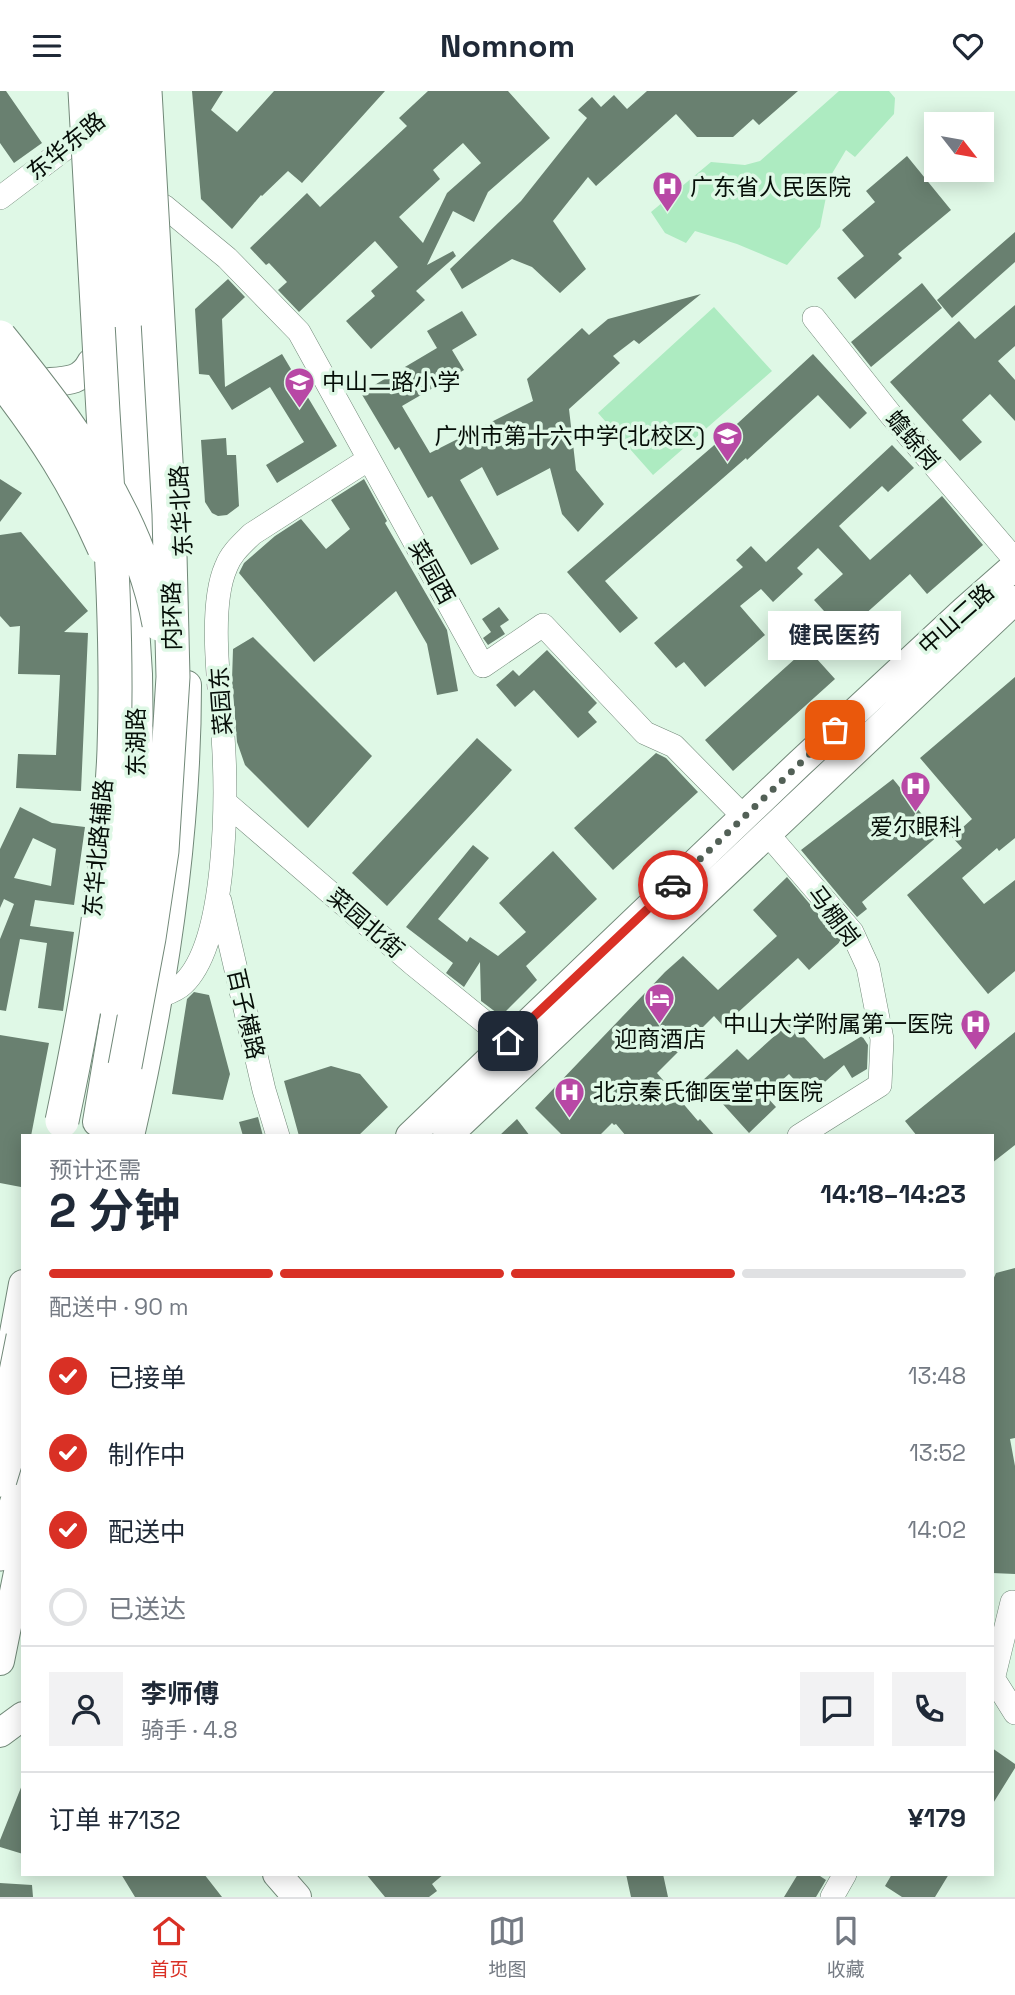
<!DOCTYPE html>
<html lang="zh">
<head>
<meta charset="utf-8">
<style>
	body { margin:0; font-family:"Space Grotesk","Noto Sans SC",sans-serif; background:#f2f2f3; color:#1f2937; height:100vh; display:flex; flex-direction:column; font-size:26px; white-space:nowrap }
	* { box-sizing:border-box; margin:0 }
	p { font-size:23px; color:#747a83 }
	.icon { flex:none; width:38px; height:38px; fill:none; stroke:currentColor; stroke-width:2; stroke-linecap:round; stroke-linejoin:round }
	.map { position:relative; flex:1; overflow:hidden }
	.side { position:absolute; left:21px; top:1043px; width:973px; height:742px; display:flex; flex-direction:column; background:#fff; border-radius:0px; box-shadow:0 4px 18px #0003 }
	.side>* { flex:none }
	.needle { width:46px; rotate:121deg }
	.buttons { position:absolute; left:924px; top:21px; display:grid; gap:14px }
	.buttons a { display:grid; place-items:center; width:70px; height:70px; border-radius:0px; background:#fff; box-shadow:0 4px 18px #0003; font-size:35px }
	.pin { position:absolute; display:grid; place-items:center; width:60px; height:60px; color:#fff; margin:-30px; border-radius:14px; box-shadow:0 4px 10px #0006 }
	.courier { position:absolute; display:grid; place-items:center; width:70px; height:70px; margin:-35px; border:5px solid #d93025; border-radius:50%; background:#fff; color:#222; box-shadow:0 2px 9px #0007 }
	.bubble { position:absolute; height:49px; border-radius:0px; background:#fff; box-shadow:0 4px 18px #0003; font-size:23px; font-weight:700; line-height:49px; text-align:center }
	.summary em { font-style:normal; font-weight:700 }
	.summary div { display:flex; flex-direction:column-reverse }
	.summary { display:flex; align-items:center; justify-content:space-between; height:119px; padding:0 28px }
	h1 { font-size:46px; font-weight:700; line-height:52px }
	.bar { display:grid; grid-template-columns:repeat(4,1fr); gap:10px 7px; align-content:center; height:84px; padding:0 28px }
	.bar i { height:9px; border-radius:5px; background:#e0e1e3 }
	.bar .on { background:#d93025 }
	.bar p { grid-column:span 4 }
	.line { display:flex; align-items:center; gap:18px; padding:0 28px; border-top:2px solid #e0e1e3 }
	.line div { flex:1 }
	.round { display:grid; place-items:center; flex:none; width:74px; height:74px; border-radius:0px; background:#f2f2f3 }
	ol { padding:0 28px; list-style:none }
	li { display:flex; align-items:center; gap:21px; height:77px }
	li p { margin-inline-start:auto }
	li .icon { padding:7px; border-radius:50%; background:#d93025; color:#fff; stroke-width:4 }
	li:last-child { color:#747a83 }
	li i { width:38px; height:38px; border:4px solid #e0e1e3; border-radius:50% }
	header { display:flex; justify-content:space-between; align-items:center; height:91px; padding:0 28px; background:#fff; font-size:32px; font-weight:700 }
	.tab-bar { display:flex; justify-content:space-around; align-items:center; height:98px; border-top:2px solid #e0e1e3; background:#fff; font-size:19px; color:#747a83 }
	.tab-bar a { display:grid; justify-items:center; gap:4px }
	.tab-bar .on { color:#d93025 }
	.map>svg:first-child { display:block }
	.green { fill:#adebc1 }
	.building { fill:#698070; fill-rule:evenodd }
	.lines { fill:none; stroke-linecap:round; stroke-linejoin:round }
	.minor-casing { stroke:#718878; stroke-width:24 }
	.major-casing { stroke:#718878; stroke-width:30 }
	.highway-casing { stroke:#718878; stroke-width:35 }
	.minor { stroke:#fff; stroke-width:23 }
	.major { stroke:#fff; stroke-width:28 }
	.highway { stroke:#fff; stroke-width:33 }
	.major-bridge-casing { stroke:#718878; stroke-width:30; stroke-linecap:butt }
	.highway-bridge-casing { stroke:#718878; stroke-width:35; stroke-linecap:butt }
	.major-bridge { stroke:#fff; stroke-width:28 }
	.highway-bridge { stroke:#fff; stroke-width:33 }
	.done { stroke:#526056; stroke-width:7; stroke-dasharray:0 12.6 }
	.route { stroke:#d93025; stroke-width:9 }
	.labels { text-anchor:middle; dominant-baseline:central; stroke-width:7; stroke-linejoin:round; paint-order:stroke }
	.street-label { font-size:23px; fill:#060e08; stroke:#dff8e6 }
	.poi-label { font-size:23px; fill:#060e08; stroke:#dff8e6; text-anchor:start }
</style>
</head>
<body>
<header><svg class="icon" aria-label="menu" viewBox="0 0 24 24"><path d="M4 6h16M4 12h16M4 18h16"/></svg>Nomnom<svg class="icon" aria-label="heart" viewBox="0 0 24 24"><path d="M12 20l-8-8c-3-5 5-10 8-4 3-6 11-1 8 4z"/></svg></header>
<div class="map">
<svg width="1015" height="1806" viewBox="0 0 1015 1806">
	<rect width="100%" height="100%" fill="#dff8e6"/>
	<path class="green" d="M839,0h50l6,7 -1,16 -39,43 -9,-7 -16,27 -10,50 -33,38 -50,-21 -42,-13 -9,12 -21,-10 -14,-21 60,-50 34,3 15,-4z
		M714,216l58,64 -119,104 -55,-62z"/>
	<path class="building" d="M0,0h6l36,52 -28,20 -14,-20z
		M192,0h31l-12,19 26,22 37,-41h111l-83,92 -14,-12 -26,25 -1,-1 -29,34 -31,-30z
		M428,0h80l42,47 -62,54 -14,30 -21,-11 -26,54 26,-14 3,5 -40,35 9,9 -54,49 -25,-28 29,-25 -4,-5 27,-24 -23,-26 -76,71 -21,-22 9,-8 -18,-19 -3,2 -16,-17 57,-55 13,14 87,-81 -8,-8zM463,52l18,20 -34,30 -24,50 -24,-26 41,-38 -7,-9z
		M647,0h151l-39,34 -6,-6 -20,18h-36l-21,-23 -80,72 -8,-9 -35,44 33,48 -26,24 -28,-26 -20,-8 -50,30 -12,-20 71,-68 66,-83 -9,-8 14,-13 9,10 13,-12 13,14z
		M907,65l44,54 -53,44 4,4 -47,41 -18,-21 27,-22 -22,-26 33,-28 -9,-11z
		M1015,141v30l-63,56 -15,-18z
		M228,188l17,18 -23,22 3,68 57,-33 55,92 -60,37 -11,-18 38,-23 -34,-55 -38,23 -23,-35 -10,-1 -4,-65z
		M922,192l20,25 -71,59 -20,-25z
		M701,203l-62,50 -5,-4 -21,16 7,7 -51,46 7,61 28,34 -26,28 -16,-18 -12,-46 -53,28 -15,-29 -22,13 39,69 -28,16 -39,-69 -4,2 -29,-51 -4,3 -34,-57 76,-45 -10,-17 35,-20 15,24 -25,15 12,20 -62,36 28,47 103,-52 -6,-22 55,-51 7,7 19,-16z
		M1015,214v41l-17,15 17,19v41l-25,-27 -28,26 20,22 -22,19 -70,-79 69,-61 16,18z
		M813,263l54,59 -17,16 -32,-34 -71,65 -1,-2 -141,123 33,37 -18,15 -53,-61 145,-125z
		M226,347l1,17h9l3,51 -12,9 -9,1 -6,-3 -7,-11 -4,-62z
		M892,354l22,23 -26,24 -6,-6 -43,40 31,34 72,-64 41,49 -56,49 -17,-20 -66,59 -30,-33 29,-26 -25,-26 -21,20 6,6 -30,28 -12,-13 -21,17 25,29 -60,52 -21,-25 -8,6 -22,-25 89,-76 -7,-7 15,-14 15,16z
		M0,388l22,14 -22,29z
		M364,388l23,42 -2,2 62,107 11,61 -21,4 -10,-51 -31,-53 -82,71 -75,-89 5,-10 31,-27 26,-17 25,30 24,-20 -19,-29z
		M21,441l67,79 -24,21 24,1 -7,158 -65,-3 2,-34 38,1 4,-80 -42,-1 2,-48 -10,1 -10,-11v-81z
		M499,516l10,13 -9,6 5,8 -17,11 -5,-7 8,-6 -9,-13z
		M253,546l119,119 -64,72 -63,-63 -8,-23 -5,-62 1,-31z
		M807,557l28,31 -102,92 -28,-31z
		M547,559l50,53 -9,9 9,10 -19,16 -44,-48 -19,17 -19,-22 17,-15 6,6z
		M1015,586v161l-16,13 -2,-3 -35,30 22,26 31,-24v91l-27,23 -81,-99 55,-47 -10,-11 20,-18 -52,-61z
		M477,647l35,32 -125,136 -35,-33z
		M656,662l10,5 32,34 -85,78 -39,-42z
		M893,688l46,56 -77,67 5,7 -10,8 -56,-67z
		M20,716l32,16 33,4 -11,78 -39,-5 -5,26 44,6 -11,79 -25,-3 9,-65 -27,-4 -14,72 -6,-1v-71l14,-35 -10,-5 -4,9v-59zM33,747l23,11 -5,37 -37,-8z
		M473,754l16,13 -51,61 29,23 3,-5 28,19 28,-24 -27,-29 54,-52 44,48 -71,67 11,14 -36,36 -20,-15 -1,-39 -16,25 -18,-14 7,-10 -47,-36z
		M787,786l54,64 -32,29 -11,-12 -75,68 -9,-10 -57,57 41,48 2,-2 15,17h-89l-10,-12 -2,1 -2,-2 -13,13h-36l-28,-28 130,-136 18,-16 35,34 59,-54 -24,-26z
		M194,901l15,3 21,79 -7,26 -51,-6 15,-95z
		M790,931l34,37 38,-23 6,9 -1,24 -15,9 -8,-13 -35,31 -20,-22 -24,21 11,12 -27,26 -47,-52 35,-32 11,11z
		M1015,941v113l-23,18v-27h-75l-12,-15z
		M0,944l49,8 -18,93h-8l-2,51 -21,-4z
		M331,975l29,8 28,33 -30,29h-59l-15,-55z
		M258,1026l5,19h-20l-4,-14z
		M517,1028l13,17h-31z
		M1015,1177v170l-5,1 5,27v108l-23,-1v-291l4,-9z
		M992,1657l23,16v4l-23,37z
		M22,1694h1v69l-23,-7v-7z
		M121,1783h83l18,23h-87z
		M366,1783h78l-12,10 5,7 -8,6h-44z
		M626,1783h37l5,23h-37z
		M798,1783h19l9,6 -10,17h-32z
		M892,1783h57l-14,23h-33l-17,-11z
		M0,1792l32,2 1,12h-33z"/>
	<g class="lines">
		<defs>
			<path id="minor" d="M0,107l95,-72
				M164,115l63,52 72,74 184,334 60,-41 102,108 29,13 70,71
				M814,227l77,97 124,145
				M226,712l187,161 95,77
				M766,741l86,100 16,35 14,72 -2,46 -81,51
				M220,810l44,189 14,46
				M160,905c8,-3 17,-6 23,-12 45,-42 44,-190 40,-248 -3,-45 -15,-129 3,-169 5,-14 16,-23 26,-33l117,-75
				M995,1590l20,32
				M992,1593l20,-82
				M832,1806l13,-23"/>
			<path id="major" d="M138,221l14,264
				M115,222l23,361 1,76
				M50,291c19,-1 32,-2 41,-19
				M97,1031l24,-143
				M130,1045c34,-148 57,-299 57,-451
				M410,1045l389,-372 165,-153 51,-45
				M447,1045l568,-536
				M9,1269l14,-76
				M0,1570l23,-113
				M0,1642l23,-17
				M277,1783l20,23"/>
			<path id="highway" d="M110,1045l15,-70
				M0,1463l23,-71"/>
		</defs>
		<use href="#minor" class="minor-casing"/>
		<use href="#major" class="major-casing"/>
		<use href="#highway" class="highway-casing"/>
		<use href="#minor" class="minor"/>
		<use href="#major" class="major"/>
		<use href="#highway" class="highway"/>
		<defs>
			<path id="major-bridge" d="M104,0l11,222
				M124,0l14,221"/>
			<path id="highway-bridge" d="M0,246c70,87 138,175 159,287
				M0,287c43,55 76,106 104,170
				M110,909c16,-89 25,-179 26,-270
				M125,975l24,-128 13,-87 11,-174 -4,-163 -24,-423
				M62,1030c26,-123 47,-245 52,-371 4,-113 -4,-225 -11,-338 -6,-107 -12,-214 -18,-321
				M0,1361l23,-115
				M0,1389l15,-49"/>
		</defs>
		<use href="#major-bridge" class="major-bridge-casing"/>
		<use href="#highway-bridge" class="highway-bridge-casing"/>
		<use href="#major-bridge" class="major-bridge"/>
		<use href="#highway-bridge" class="highway-bridge"/>
	</g>
	<g class="lines">
		<path class="done" d="M673,794l162,-155"/>
		<path class="route" d="M508,950l165,-156"/>
	</g>
	<defs>
		<symbol id="hospital-pin" viewBox="-11 -11 22 30"><path d="M0 17L-7.5 6A9.5 9.5 0 1 1 7.5 6Z" fill="#b848a5" stroke="#dff8e6"/><path d="M-5-5h3v3.5h4V-5h3V5h-3V1.5h-4V5h-3Z" fill="#fff"/></symbol>
		<symbol id="school-pin" viewBox="-11 -11 22 30"><path d="M0 17L-7.5 6A9.5 9.5 0 1 1 7.5 6Z" fill="#b848a5" stroke="#dff8e6"/><path d="M0-5L7-2L0 1L-7-2ZM-4 1L0 2.5L4 1V4Q0 6-4 4Z" fill="#fff"/></symbol>
		<symbol id="hotel-pin" viewBox="-11 -11 22 30"><path d="M0 17L-7.5 6A9.5 9.5 0 1 1 7.5 6Z" fill="#b848a5" stroke="#dff8e6"/><path d="M-6-4.5h1.5V1H6V5H4.5V3h-9V5H-6ZM-4 0a1.8 1.8 0 1 1 3.6 0ZM.5 0V-2.5h3Q6-2.5 6 0Z" fill="#fff"/></symbol>
	</defs>
	<g fill-rule="evenodd">
		<use href="#hospital-pin" x="650" y="78" width="35" height="47"/>
		<use href="#school-pin" x="282" y="274" width="35" height="47"/>
		<use href="#school-pin" x="710" y="328" width="35" height="47"/>
		<use href="#hospital-pin" x="898" y="678" width="35" height="47"/>
		<use href="#hotel-pin" x="642" y="890" width="35" height="47"/>
		<use href="#hospital-pin" x="958" y="916" width="35" height="47"/>
		<use href="#hospital-pin" x="552" y="984" width="35" height="47"/>
	</g>
	<g class="labels">
		<g class="street-label">
			<text transform="translate(66 55) rotate(-39)">东华东路</text>
			<text transform="translate(913 349) rotate(50)">蟾蜍岗</text>
			<text transform="translate(181 420) rotate(-93)">东华北路</text>
			<text transform="translate(432 481) rotate(61)">菜园西</text>
			<text transform="translate(172 525) rotate(-91)">内环路</text>
			<text transform="translate(956 528) rotate(-42)">中山二路</text>
			<text transform="translate(221 610) rotate(-94)">菜园东</text>
			<text transform="translate(136 651) rotate(-90)">东湖路</text>
			<text transform="translate(98 757) rotate(-85)">东华北路辅路</text>
			<text transform="translate(834 825) rotate(53)">马棚岗</text>
			<text transform="translate(366 832) rotate(41)">菜园北街</text>
			<text transform="translate(246 923) rotate(77)">百子横路</text>
		</g>
		<g class="poi-label">
			<text x="690" y="96">广东省人民医院</text>
			<text x="322" y="291">中山二路小学</text>
			<text x="705" y="345" text-anchor="end">广州市第十六中学(北校区)</text>
			<text x="916" y="736" text-anchor="middle">爱尔眼科</text>
			<text x="953" y="933" text-anchor="end">中山大学附属第一医院</text>
			<text x="660" y="948" text-anchor="middle">迎商酒店</text>
			<text x="593" y="1001">北京秦氏御医堂中医院</text>
		</g>
	</g>
</svg>
<div class="buttons">
<a><svg class="needle" viewBox="-14 -14 28 28"><path d="M0-13l5 13h-10z" fill="#e53935"/><path d="M0 13l5-13h-10z" fill="#747a83"/></svg></a>
</div>
<div class="pin" style="left:835px;top:639px;background:#ea580c"><svg class="icon" aria-label="bag" viewBox="0 0 24 24"><path d="M5 8h14l-1 12H6zM9 8a3 3 0 0 1 6 0"/></svg></div>
<div class="pin" style="left:508px;top:950px;background:#1f2937"><svg class="icon" aria-label="home" viewBox="0 0 24 24"><path d="M3 11l9-7 9 7M6 9v11h12V9"/></svg></div>
<div class="courier" style="left:673px;top:794px"><svg class="icon" aria-label="car" viewBox="0 0 24 24"><path d="M5 17H2v-5l4-1 3-4h7l3 4 3 1v5h-3M9 17h6M6 11h13"/><circle cx="7" cy="17" r="2"/><circle cx="17" cy="17" r="2"/></svg></div>
<div class="bubble" style="left:768px;top:520px;width:133px">健民医药</div>
<section class="side">
<div class="summary"><div><h1>2 分钟</h1><p>预计还需</p></div><em>14:18–14:23</em></div>
<div class="bar"><i class="on"></i><i class="on"></i><i class="on"></i><i></i><p>配送中 · 90 m</p></div>
<ol>
<li><svg class="icon" aria-label="check" viewBox="0 0 24 24"><path d="M5 12l5 5 9-10"/></svg>已接单<p>13:48</p></li>
<li><svg class="icon" aria-label="check" viewBox="0 0 24 24"><path d="M5 12l5 5 9-10"/></svg>制作中<p>13:52</p></li>
<li><svg class="icon" aria-label="check" viewBox="0 0 24 24"><path d="M5 12l5 5 9-10"/></svg>配送中<p>14:02</p></li>
<li><i></i>已送达</li>
</ol>
<div class="line" style="height:126px"><a class="round"><svg class="icon" aria-label="person" viewBox="0 0 24 24"><circle cx="12" cy="8" r="4"/><path d="M4 21q1-7 8-7t8 7"/></svg></a><div><b>李师傅</b><p>骑手 · 4.8</p></div><a class="round"><svg class="icon" aria-label="chat" viewBox="0 0 24 24"><path d="M4 5h16v11H9l-5 4z"/></svg></a><a class="round"><svg class="icon" aria-label="phone" viewBox="0 0 24 24"><path d="M5 4h4l2 5-3 2q2 4 5 5l2-3 5 2v4C11 20 4 13 5 4z"/></svg></a></div>
<div class="line" style="height:91px"><div>订单 #7132</div><b>¥179</b></div>
</section>
</div>
<nav class="tab-bar">
<a class="on"><svg class="icon" aria-label="home" viewBox="0 0 24 24"><path d="M3 11l9-7 9 7M6 9v11h12V9"/></svg>首页</a>
<a><svg class="icon" aria-label="map" viewBox="0 0 24 24"><path d="M3 6l6-2 6 2 6-2v14l-6 2-6-2-6 2zM9 4v14M15 6v14"/></svg>地图</a>
<a><svg class="icon" aria-label="saved" viewBox="0 0 24 24"><path d="M7 4h10v16l-5-4-5 4z"/></svg>收藏</a>
</nav>
</body>
</html>
